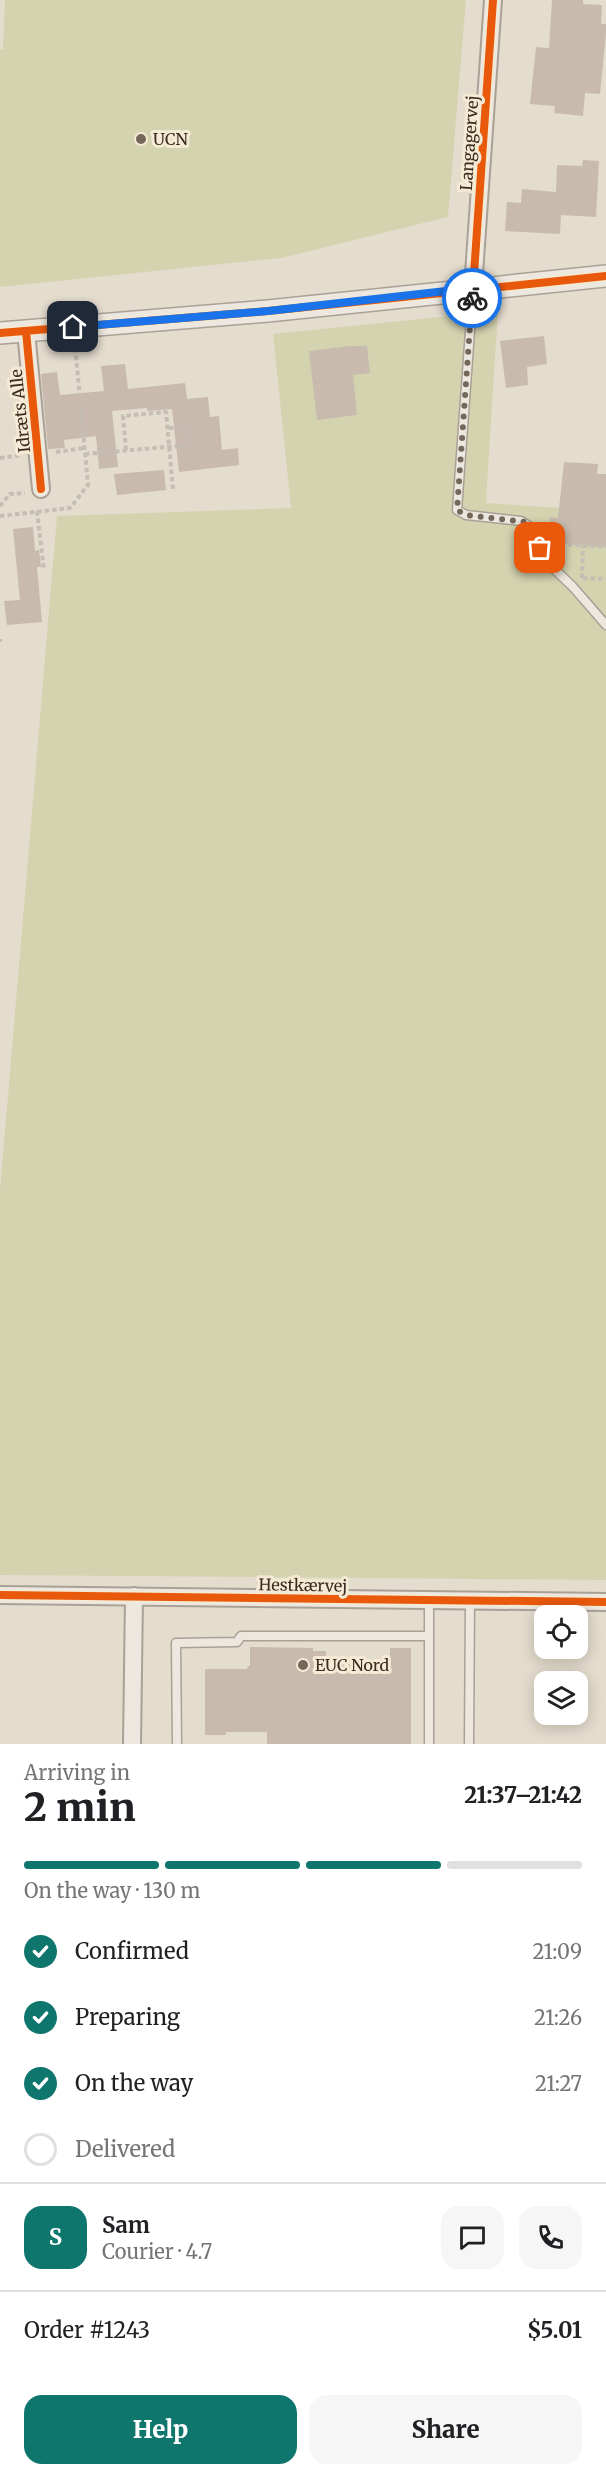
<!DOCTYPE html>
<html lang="en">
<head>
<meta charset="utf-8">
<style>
	body { margin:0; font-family:Merriweather,serif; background:#f6f6f6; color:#202124; height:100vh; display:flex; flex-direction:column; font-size:22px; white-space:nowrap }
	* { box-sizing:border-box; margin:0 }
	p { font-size:20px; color:#757577 }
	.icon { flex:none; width:33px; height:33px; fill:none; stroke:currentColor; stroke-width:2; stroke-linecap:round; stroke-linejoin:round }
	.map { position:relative; height:1744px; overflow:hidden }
	.panel { display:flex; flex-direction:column; background:#fff; flex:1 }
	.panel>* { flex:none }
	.buttons { position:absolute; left:534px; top:1605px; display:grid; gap:12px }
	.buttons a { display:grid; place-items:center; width:54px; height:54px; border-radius:12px; background:#fff; box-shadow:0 3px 15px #0003; font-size:30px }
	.pin { position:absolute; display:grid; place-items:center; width:51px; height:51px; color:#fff; margin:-26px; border-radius:12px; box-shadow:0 3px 9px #0006 }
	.courier { position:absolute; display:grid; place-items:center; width:60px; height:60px; margin:-30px; border:4px solid #1a73e8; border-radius:50%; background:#fff; color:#222; box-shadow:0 2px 8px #0007 }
	.headline em { font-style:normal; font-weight:800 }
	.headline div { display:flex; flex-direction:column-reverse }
	.headline { display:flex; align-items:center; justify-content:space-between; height:102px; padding:0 24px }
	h1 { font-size:39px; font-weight:800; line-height:45px }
	.bar { display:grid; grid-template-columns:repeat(4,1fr); gap:9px 6px; align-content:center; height:72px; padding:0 24px }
	.bar i { height:8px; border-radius:4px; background:#e0e0e0 }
	.bar .active { background:#0f766e }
	.bar p { grid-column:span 4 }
	.line { display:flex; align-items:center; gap:15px; padding:0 24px; border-top:2px solid #e0e0e0 }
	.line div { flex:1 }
	.round { display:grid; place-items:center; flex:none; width:63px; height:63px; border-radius:18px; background:#f6f6f6 }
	ol { padding:0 24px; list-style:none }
	li { display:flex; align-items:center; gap:18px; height:66px }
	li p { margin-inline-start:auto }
	li .icon { padding:6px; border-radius:50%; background:#0f766e; color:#fff; stroke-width:4 }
	li:last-child { color:#757577 }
	li i { width:33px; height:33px; border:3px solid #e0e0e0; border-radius:50% }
	.primary-button { display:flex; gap:12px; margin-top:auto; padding:12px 24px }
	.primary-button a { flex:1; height:69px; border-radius:18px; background:#0f766e; color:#fff; font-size:24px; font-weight:800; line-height:69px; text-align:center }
	.primary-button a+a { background:#f6f6f6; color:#202124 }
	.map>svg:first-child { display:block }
	.green { fill:#d4d3b0 }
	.building { fill:#c8bbae }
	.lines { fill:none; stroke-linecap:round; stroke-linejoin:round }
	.service-casing { stroke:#a9a196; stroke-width:11 }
	.minor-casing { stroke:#a9a196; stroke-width:20 }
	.tertiary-casing { stroke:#a9a196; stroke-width:24 }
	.path { stroke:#c5beb5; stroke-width:4; stroke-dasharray:4.5 3; stroke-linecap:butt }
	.service { stroke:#ece7df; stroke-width:8 }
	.minor { stroke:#ece7df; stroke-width:16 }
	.tertiary { stroke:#ece7df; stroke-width:21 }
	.cycleway-casing { stroke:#f5ead3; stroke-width:11 }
	.cycleway { stroke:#e8590c; stroke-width:8 }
	.done { stroke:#74685b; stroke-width:6; stroke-dasharray:0 10.8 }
	.route { stroke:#1a73e8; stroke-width:8 }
	.poi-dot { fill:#74685b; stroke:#f5ead3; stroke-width:2 }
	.labels { text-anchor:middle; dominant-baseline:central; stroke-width:6; stroke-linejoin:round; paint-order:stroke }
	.poi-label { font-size:16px; fill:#382a1e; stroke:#f5ead3; text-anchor:start }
	.street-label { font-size:16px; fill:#382a1e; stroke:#f5ead3 }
</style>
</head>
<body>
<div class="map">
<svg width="606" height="1744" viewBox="0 0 606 1744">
	<rect width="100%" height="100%" fill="#e4dccd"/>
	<path class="green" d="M5,0h461l-18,217 -167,41 -281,29v-238h3z
		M498,311l-12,192 120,8v1069l-606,-5v-385l57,-674 234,-8 -18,-174z"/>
	<path class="building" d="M552,0h31v4l19,1 -1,19h5v9l-6,61 -15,-1 -2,23 -29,-3 1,-7 -25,-2 6,-57 13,1z
		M583,160l16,1 -3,56 -35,-2 -1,19 -55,-3 2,-29 14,1 1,-14 34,3 1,-27 25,1z
		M544,336l3,28 -20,3 1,18 -22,3 -6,-47z
		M350,346h17l3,27 -17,2 4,40 -40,5 -8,-69z
		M125,364l3,25 57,-6 2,16 21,-2 2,20 9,-1 3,34 16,-2 1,17 -60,7 -7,-63 -25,2v-3l-35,3 6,56 -19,2 -3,-33 -32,4 1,8 -17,1 -7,-75 16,-2 3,23 44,-4 -3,-25z
		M564,462l34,2 -1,10h9v73l-57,-4 1,-26 8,1z
		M164,470l2,20 -49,5 -3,-21z
		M33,527l2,24 4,-1 2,17h-4l5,55 -35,3 -3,-24 16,-1 -7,-71z
		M250,1647l63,1v3h13v13l64,-1v-15h21v96h-144v-12h-41v3h-21v-66h42l1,-3h2z"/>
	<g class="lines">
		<defs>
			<path id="service" d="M473,290l-16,220 9,5 55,6 11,7 15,34 26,25 33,38
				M429,1600v144
				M177,1744l-1,-101 61,-1 4,-6h188
				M469,1744l1,-144"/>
			<path id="minor" d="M473,288l20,-288
				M26,331l15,158
				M0,1595l606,7
				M132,1744l2,-148"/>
			<path id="tertiary" d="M0,333l268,-22 338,-35"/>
		</defs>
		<use href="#service" class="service-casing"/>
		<use href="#minor" class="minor-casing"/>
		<use href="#tertiary" class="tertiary-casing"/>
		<path class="path" d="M126,450l-3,-34 43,-4 7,77
			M56,452l29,-4
			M85,454l103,-9 -1,-18 -19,1
			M0,458l21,-3
			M0,506l10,-12 15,-1
			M37,511l7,59
			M0,516l70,-8 18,-23 -13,-140
			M553,544l53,3
			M582,578l1,-32
			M583,578l23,1
			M0,639v3"/>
		<use href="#service" class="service"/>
		<use href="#minor" class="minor"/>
		<use href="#tertiary" class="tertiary"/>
		<defs>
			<path id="cycleway" d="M473,288l20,-288
				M26,331l15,158
				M0,333l268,-22 338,-35
				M0,1595l606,7"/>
		</defs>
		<use href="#cycleway" class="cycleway-casing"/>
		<use href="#cycleway" class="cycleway"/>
	</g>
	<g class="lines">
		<path class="done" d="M472,298l-15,212 9,5 60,7 9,10 5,16"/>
		<path class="route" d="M73,327l195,-16 205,-23 -1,10"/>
	</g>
	<g class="poi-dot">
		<circle cx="141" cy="139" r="6"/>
		<circle cx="303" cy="1665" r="6"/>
	</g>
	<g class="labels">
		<g class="poi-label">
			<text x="153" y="139">UCN</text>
			<text x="315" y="1665">EUC Nord</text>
		</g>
		<g class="street-label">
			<text transform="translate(469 143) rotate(-86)">Langagervej</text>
			<text transform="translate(20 411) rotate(-96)">Idræts Alle</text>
			<text transform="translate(303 1585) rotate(1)">Hestkærvej</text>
		</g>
	</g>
</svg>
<div class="buttons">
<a><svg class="icon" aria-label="locate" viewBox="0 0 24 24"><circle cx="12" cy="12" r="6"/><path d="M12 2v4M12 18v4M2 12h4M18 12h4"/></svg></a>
<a><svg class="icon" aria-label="layers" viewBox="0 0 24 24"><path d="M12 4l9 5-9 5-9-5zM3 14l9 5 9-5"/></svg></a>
</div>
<div class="pin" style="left:540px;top:548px;background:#ea580c"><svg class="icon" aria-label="bag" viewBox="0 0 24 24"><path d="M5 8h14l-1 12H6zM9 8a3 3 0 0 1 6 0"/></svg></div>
<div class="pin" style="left:73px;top:327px;background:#1f2937"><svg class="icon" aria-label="home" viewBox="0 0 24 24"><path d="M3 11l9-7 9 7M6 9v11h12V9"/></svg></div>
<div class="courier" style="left:472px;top:298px"><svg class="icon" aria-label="bike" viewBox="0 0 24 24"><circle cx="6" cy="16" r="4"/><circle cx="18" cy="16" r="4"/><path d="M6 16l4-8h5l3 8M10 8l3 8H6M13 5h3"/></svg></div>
</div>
<section class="panel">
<div class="headline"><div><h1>2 min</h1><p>Arriving in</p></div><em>21:37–21:42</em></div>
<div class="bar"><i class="active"></i><i class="active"></i><i class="active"></i><i></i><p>On the way · 130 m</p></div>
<ol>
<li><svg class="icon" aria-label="check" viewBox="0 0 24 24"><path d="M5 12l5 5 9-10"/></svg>Confirmed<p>21:09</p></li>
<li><svg class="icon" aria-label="check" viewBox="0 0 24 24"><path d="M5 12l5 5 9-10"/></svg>Preparing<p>21:26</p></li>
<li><svg class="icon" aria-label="check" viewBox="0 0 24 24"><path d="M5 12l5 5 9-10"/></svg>On the way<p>21:27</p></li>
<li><i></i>Delivered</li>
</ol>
<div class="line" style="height:108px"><b class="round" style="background:#0f766e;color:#fff">S</b><div><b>Sam</b><p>Courier · 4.7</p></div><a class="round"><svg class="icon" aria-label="chat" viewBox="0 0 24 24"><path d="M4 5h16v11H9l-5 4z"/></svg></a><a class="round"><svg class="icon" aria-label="phone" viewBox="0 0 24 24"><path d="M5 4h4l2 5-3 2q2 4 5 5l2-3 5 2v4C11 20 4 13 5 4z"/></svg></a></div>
<div class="line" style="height:78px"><div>Order #1243</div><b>$5.01</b></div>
<div class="primary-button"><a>Help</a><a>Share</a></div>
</section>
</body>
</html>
